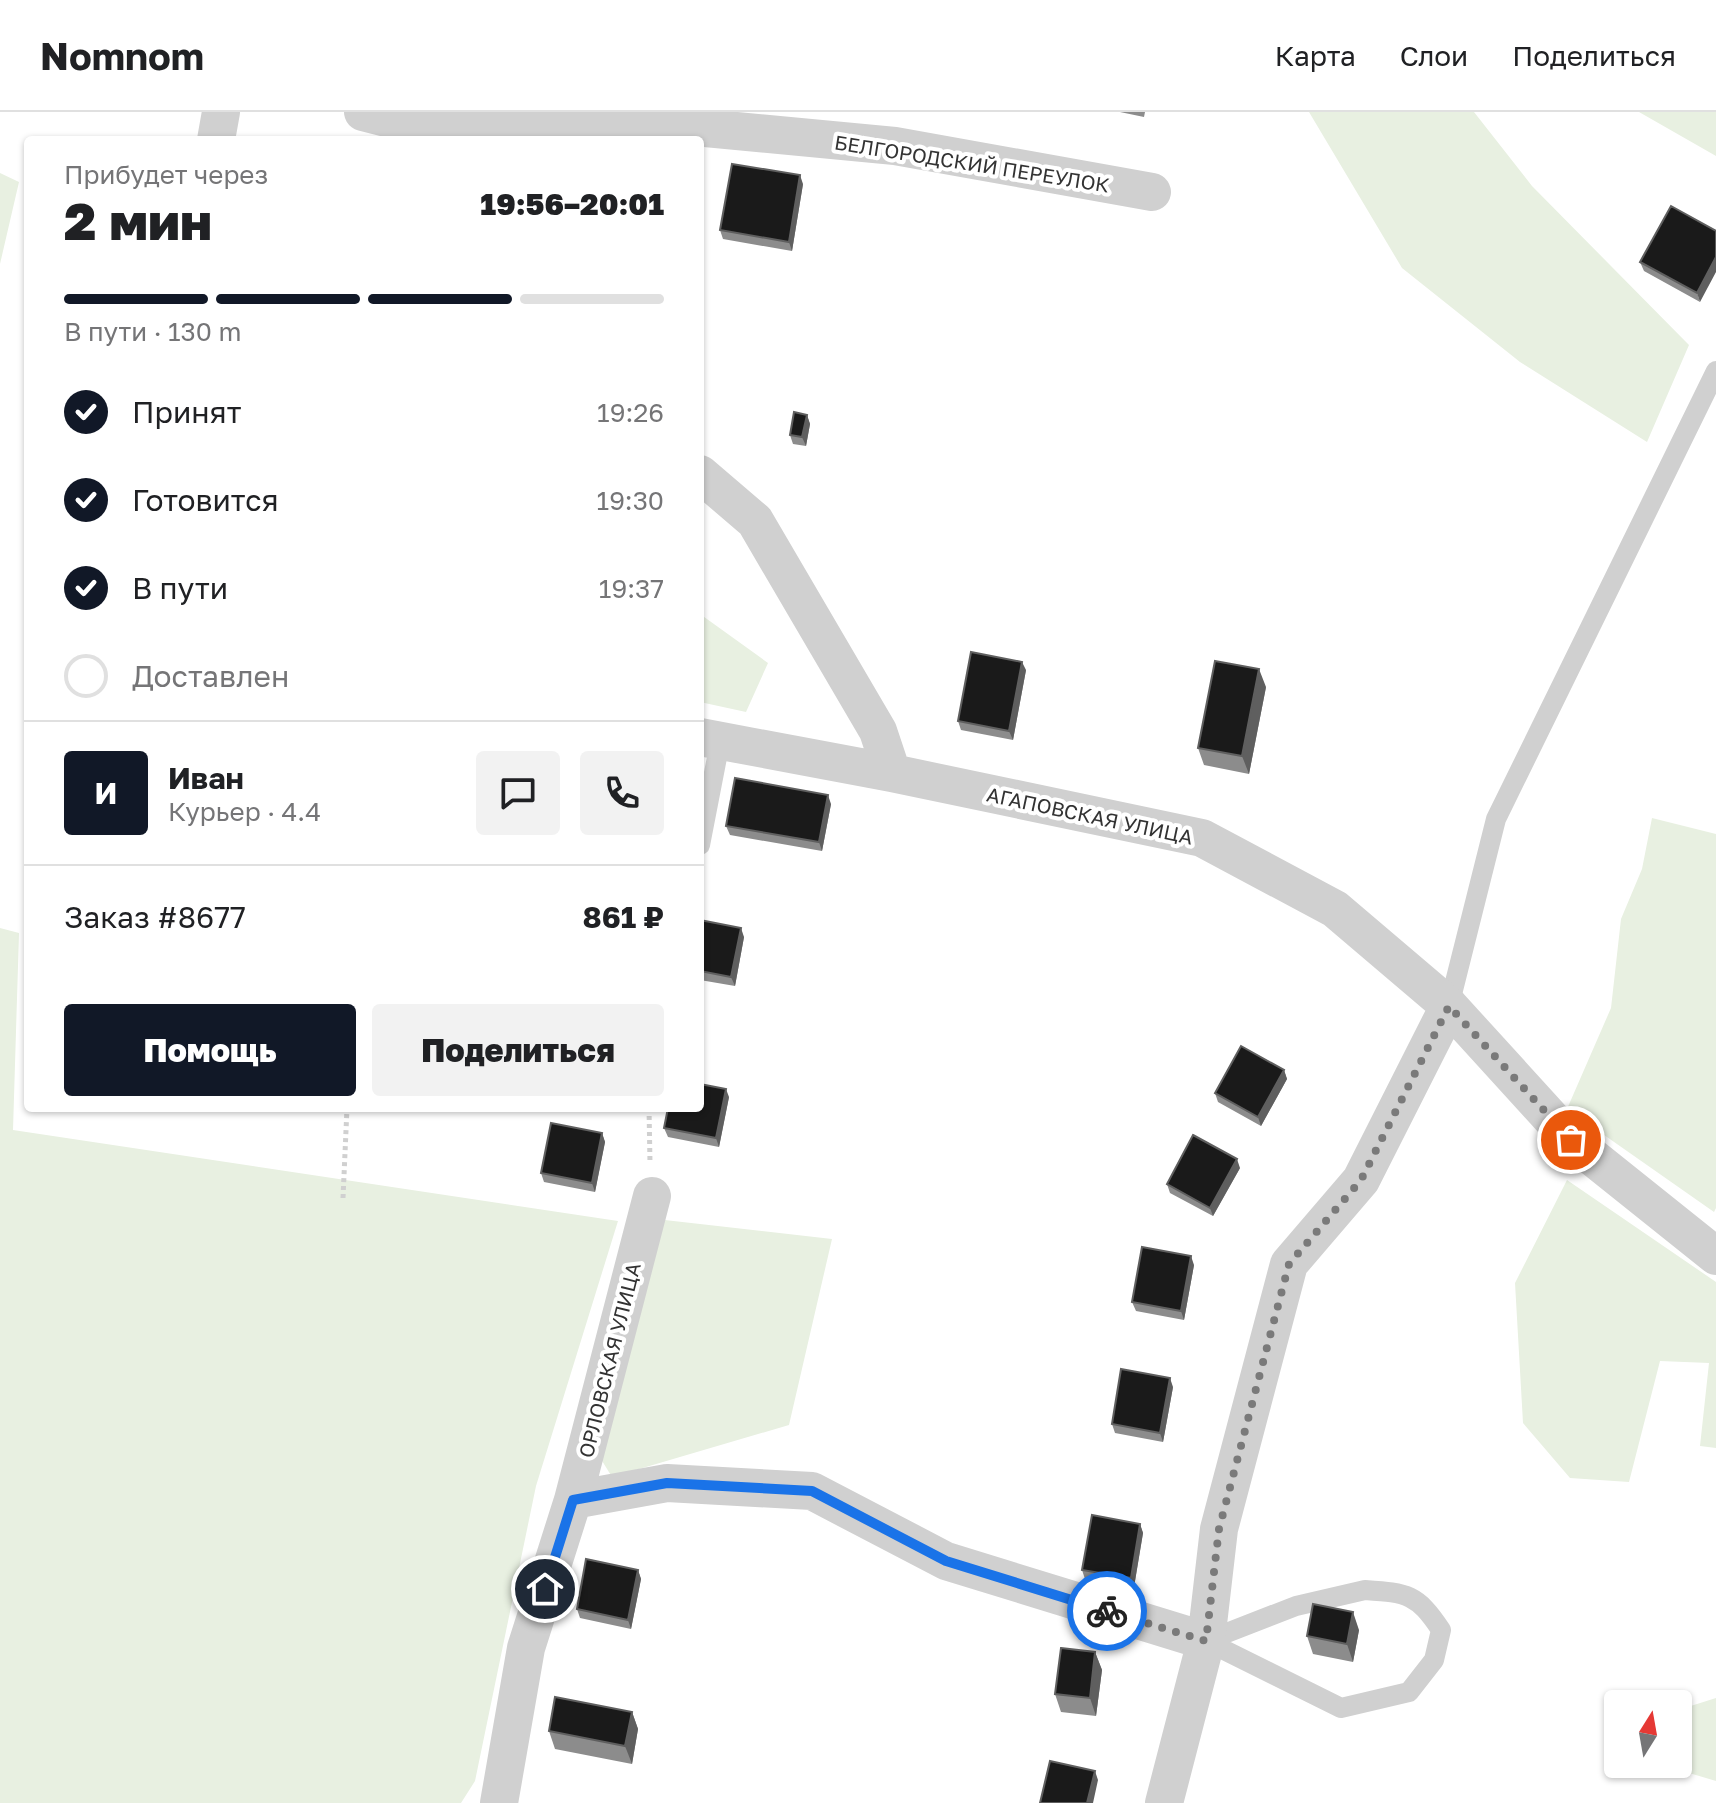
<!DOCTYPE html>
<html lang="ru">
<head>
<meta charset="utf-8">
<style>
	body { margin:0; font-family:"Golos Text",sans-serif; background:#f2f2f2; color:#202124; height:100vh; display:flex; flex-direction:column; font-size:30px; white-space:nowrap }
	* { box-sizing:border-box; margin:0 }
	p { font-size:26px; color:#757577 }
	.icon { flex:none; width:44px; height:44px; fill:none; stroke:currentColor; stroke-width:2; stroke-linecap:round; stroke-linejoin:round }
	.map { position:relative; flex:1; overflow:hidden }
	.side { position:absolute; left:24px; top:24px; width:680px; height:976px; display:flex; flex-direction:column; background:#fff; border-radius:8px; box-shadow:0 2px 6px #0004 }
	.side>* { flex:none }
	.needle { width:52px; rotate:11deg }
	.tools { position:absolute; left:1604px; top:1578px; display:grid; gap:16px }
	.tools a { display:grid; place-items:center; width:88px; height:88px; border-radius:8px; background:#fff; box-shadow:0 2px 6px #0004; font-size:40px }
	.pin { position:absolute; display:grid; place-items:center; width:68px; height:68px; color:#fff; margin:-34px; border:4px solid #fff; border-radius:50%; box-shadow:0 2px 8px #0007 }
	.courier { position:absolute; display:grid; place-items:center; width:80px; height:80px; margin:-40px; border:6px solid #1a73e8; border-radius:50%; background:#fff; color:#222; box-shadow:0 2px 10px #0007 }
	.headline em { font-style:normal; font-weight:800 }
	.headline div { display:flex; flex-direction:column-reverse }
	.headline { display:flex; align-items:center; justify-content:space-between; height:136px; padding:0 40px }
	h1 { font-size:52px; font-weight:800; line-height:60px }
	.bar { display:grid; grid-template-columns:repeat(4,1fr); gap:12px 8px; align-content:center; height:96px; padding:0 40px }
	.bar i { height:10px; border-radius:6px; background:#e0e0e0 }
	.bar .on { background:#111827 }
	.bar p { grid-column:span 4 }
	.line { display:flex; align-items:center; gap:20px; padding:0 40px; border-top:2px solid #e0e0e0 }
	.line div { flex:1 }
	.round { display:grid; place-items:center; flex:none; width:84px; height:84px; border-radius:8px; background:#f2f2f2 }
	ol { padding:0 40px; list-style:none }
	li { display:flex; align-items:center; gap:24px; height:88px }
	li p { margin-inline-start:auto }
	li .icon { padding:8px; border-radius:50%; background:#111827; color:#fff; stroke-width:4 }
	li:last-child { color:#757577 }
	li i { width:44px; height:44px; border:4px solid #e0e0e0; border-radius:50% }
	.cta { display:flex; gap:16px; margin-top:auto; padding:16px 40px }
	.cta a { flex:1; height:92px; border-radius:8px; background:#111827; color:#fff; font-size:32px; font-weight:800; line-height:92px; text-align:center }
	.cta a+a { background:#f2f2f2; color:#202124 }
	header { display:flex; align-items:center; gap:48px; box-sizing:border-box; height:112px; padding:0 40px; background:#fff; border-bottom:2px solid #e0e0e0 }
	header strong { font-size:38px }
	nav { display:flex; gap:44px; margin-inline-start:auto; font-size:28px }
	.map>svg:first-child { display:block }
	.green { fill:#e8f0e1 }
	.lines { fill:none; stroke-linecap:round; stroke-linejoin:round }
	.path { stroke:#d0d0d0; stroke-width:5; stroke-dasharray:4 4; stroke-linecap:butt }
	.lane { stroke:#d0d0d0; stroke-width:20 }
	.street { stroke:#d0d0d0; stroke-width:38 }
	.wall { fill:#8c8c8c }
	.shaded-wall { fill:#5f5f5f }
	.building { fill:#1a1a1a; stroke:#5f5f5f; stroke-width:2 }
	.done { stroke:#7a7a7a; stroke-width:8; stroke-dasharray:0 14.4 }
	.route { stroke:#1a73e8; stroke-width:10 }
	.labels { text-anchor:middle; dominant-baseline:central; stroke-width:8; stroke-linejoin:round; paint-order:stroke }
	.street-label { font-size:20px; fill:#333; stroke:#fff }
</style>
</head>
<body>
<header>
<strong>Nomnom</strong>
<nav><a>Карта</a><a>Слои</a><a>Поделиться</a></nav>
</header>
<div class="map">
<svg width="1716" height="1691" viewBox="0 0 1716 1691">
	<rect width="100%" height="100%" fill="#fff"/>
	<path class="green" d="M1309,0h165l58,74 157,159 -42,97 -127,-80 -118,-94z
		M1639,0h77v44z
		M0,61l19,9 -19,82z
		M700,502l68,49 -22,49 -46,-10z
		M1652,706l64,16v374l-2,4 -147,-103 44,-101 10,-89 21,-50z
		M0,816l19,5 -6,197 605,91 -82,265 -61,295 -14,22h-461z
		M1567,1068l149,102v166l-16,-2 9,-83 -49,-2 -31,121 -59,-4 -47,-55 -8,-140z
		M647,1106l185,21 -43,186 -177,52 -16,-26z
		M1716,1586v83l-57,-17h19v-54z"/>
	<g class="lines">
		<path class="path" d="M649,996l1,55
			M343,1086l4,-90"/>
		<path class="lane" d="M700,733l20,-103
			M1449,894l47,-187 220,-448
			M1365,1478c43,3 52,4 76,40l-7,30 -25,32 -68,16 -135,-67 90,-35z"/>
		<path class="street" d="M363,0l71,18 187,-10 274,26 257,46
			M216,28l5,-28
			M700,362l55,47 123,210 14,42
			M700,625l192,36 310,65 133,71 114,97 122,134 145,116
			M573,1388l94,-17 145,8 134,70 260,80
			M499,1691l27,-155 47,-148 79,-304
			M1164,1691l42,-162 13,-112 70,-265 72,-84 88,-174"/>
	</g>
	<path class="wall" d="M1120,0h25l-1,5z
		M803,72l-11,67 -69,-12 -3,-9z
		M1671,94l29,96 -56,-31 -4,-9z
		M807,303l3,9 -4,22 -13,-2 -3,-9z
		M1026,558l-13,70 -52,-10 -3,-9z
		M1266,575l-17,87 -45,-9 -6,-17z
		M831,692l-9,47 -92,-16 -4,-9z
		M700,808l44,17 -9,49 -35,-6z
		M1284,958l3,9 -26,47 -43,-24 -3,-9z
		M729,985l-10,50 -51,-10 -4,-9z
		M602,1021l3,9 -10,50 -51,-10 -3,-9z
		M1240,1056l-27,48 -43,-23 -3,-9z
		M1194,1153l-10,55 -48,-9 -4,-9z
		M1173,1275l-10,55 -48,-9 -3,-9z
		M1140,1412l3,9 -9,54 -49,-8 -3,-9z
		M638,1458l3,9 -10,50 -51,-11 -3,-9z
		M1359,1518l-6,32 -40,-8 -6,-18z
		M1095,1540l7,18 -6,46 -35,-4 -6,-18z
		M632,1600l6,17 -6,35 -77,-15 -6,-18z"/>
	<path class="shaded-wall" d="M800,63l3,9 -11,67 -3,-9z
		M1716,145v15l-16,30 -3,-9z
		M807,303l3,9 -4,22 -4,-9z
		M1022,550l4,8 -13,70 -4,-9z
		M1259,557l7,18 -17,87 -7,-18z
		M828,683l3,9 -9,47 -3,-9z
		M741,816l3,9 -9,49 -4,-9z
		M1284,958l3,9 -26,47 -3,-9z
		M726,977l3,8 -10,50 -3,-9z
		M602,1021l3,9 -10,50 -3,-9z
		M1237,1047l3,9 -27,48 -3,-8z
		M1191,1144l3,9 -10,55 -3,-9z
		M1170,1266l3,9 -10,55 -3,-9z
		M1140,1412l3,9 -9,54 -3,-9z
		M638,1458l3,9 -10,50 -3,-9z
		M1353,1500l6,18 -6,32 -6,-18z
		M1095,1540l7,18 -6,46 -6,-18z
		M632,1600l6,17 -6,35 -7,-18z
		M1095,1659l3,9 -5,23h-6z"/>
	<path class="building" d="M732,52l68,11 -11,67 -69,-12z
		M1671,94l45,25v26l-19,36 -57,-31z
		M794,300l13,3 -5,22 -12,-2z
		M971,540l51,10 -13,69 -51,-10z
		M1215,549l44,8 -17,87 -44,-8z
		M735,666l93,17 -9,47 -93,-16z
		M700,808l41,8 -10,49 -31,-6z
		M1241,934l43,24 -26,47 -43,-24z
		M700,972l26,5 -10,49 -52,-10 4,-20h32z
		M551,1011l51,10 -10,50 -51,-10z
		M1193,1023l44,24 -27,49 -43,-24z
		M1142,1135l49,9 -10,55 -49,-9z
		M1121,1257l49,9 -10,55 -48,-9z
		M1092,1403l48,9 -9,54 -49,-8z
		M586,1447l52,11 -10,50 -51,-11z
		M1313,1492l40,8 -6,32 -40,-8z
		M1061,1536l34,4 -5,46 -35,-4z
		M555,1585l77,15 -7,34 -76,-15z
		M1050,1649l45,10 -8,32h-47z"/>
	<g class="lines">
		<path class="done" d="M1107,1499l99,30 13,-112 70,-265 72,-84 88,-174 122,134"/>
		<path class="route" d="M545,1477l28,-89 94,-17 145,8 134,70 161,50"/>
	</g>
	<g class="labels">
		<g class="street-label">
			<text transform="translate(972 51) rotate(9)">БЕЛГОРОДСКИЙ ПЕРЕУЛОК</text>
			<text transform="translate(1090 703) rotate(12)">АГАПОВСКАЯ УЛИЦА</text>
			<text transform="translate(609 1248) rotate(-76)">ОРЛОВСКАЯ УЛИЦА</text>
		</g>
	</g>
</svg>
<div class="tools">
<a><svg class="needle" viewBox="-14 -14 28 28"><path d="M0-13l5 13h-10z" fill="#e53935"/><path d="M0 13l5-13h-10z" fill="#757577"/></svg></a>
</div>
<div class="pin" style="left:1571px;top:1028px;background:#ea580c"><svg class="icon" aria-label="bag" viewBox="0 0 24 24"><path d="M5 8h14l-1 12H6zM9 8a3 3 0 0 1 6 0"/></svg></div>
<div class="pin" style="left:545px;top:1477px;background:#1f2937"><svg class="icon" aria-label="home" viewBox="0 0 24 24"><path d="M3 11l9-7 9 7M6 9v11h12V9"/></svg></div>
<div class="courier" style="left:1107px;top:1499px"><svg class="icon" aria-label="bike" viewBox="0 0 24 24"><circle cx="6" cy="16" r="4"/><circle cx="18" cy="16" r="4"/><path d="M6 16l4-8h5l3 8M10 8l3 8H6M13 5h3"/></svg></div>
<section class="side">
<div class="headline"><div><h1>2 мин</h1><p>Прибудет через</p></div><em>19:56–20:01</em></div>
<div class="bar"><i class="on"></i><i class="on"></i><i class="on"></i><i></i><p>В пути · 130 m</p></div>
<ol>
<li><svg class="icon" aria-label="check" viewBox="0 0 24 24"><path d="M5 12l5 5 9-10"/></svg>Принят<p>19:26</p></li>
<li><svg class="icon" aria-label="check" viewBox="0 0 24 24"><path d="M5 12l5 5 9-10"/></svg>Готовится<p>19:30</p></li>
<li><svg class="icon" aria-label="check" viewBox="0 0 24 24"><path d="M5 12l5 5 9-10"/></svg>В пути<p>19:37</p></li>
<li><i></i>Доставлен</li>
</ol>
<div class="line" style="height:144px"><b class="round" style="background:#111827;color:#fff">И</b><div><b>Иван</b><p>Курьер · 4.4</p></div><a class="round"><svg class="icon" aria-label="chat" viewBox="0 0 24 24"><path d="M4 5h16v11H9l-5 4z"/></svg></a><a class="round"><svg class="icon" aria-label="phone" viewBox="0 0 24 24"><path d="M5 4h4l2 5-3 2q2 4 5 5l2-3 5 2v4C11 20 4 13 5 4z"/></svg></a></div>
<div class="line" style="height:104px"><div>Заказ #8677</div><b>861 ₽</b></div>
<div class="cta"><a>Помощь</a><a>Поделиться</a></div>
</section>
</div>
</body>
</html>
